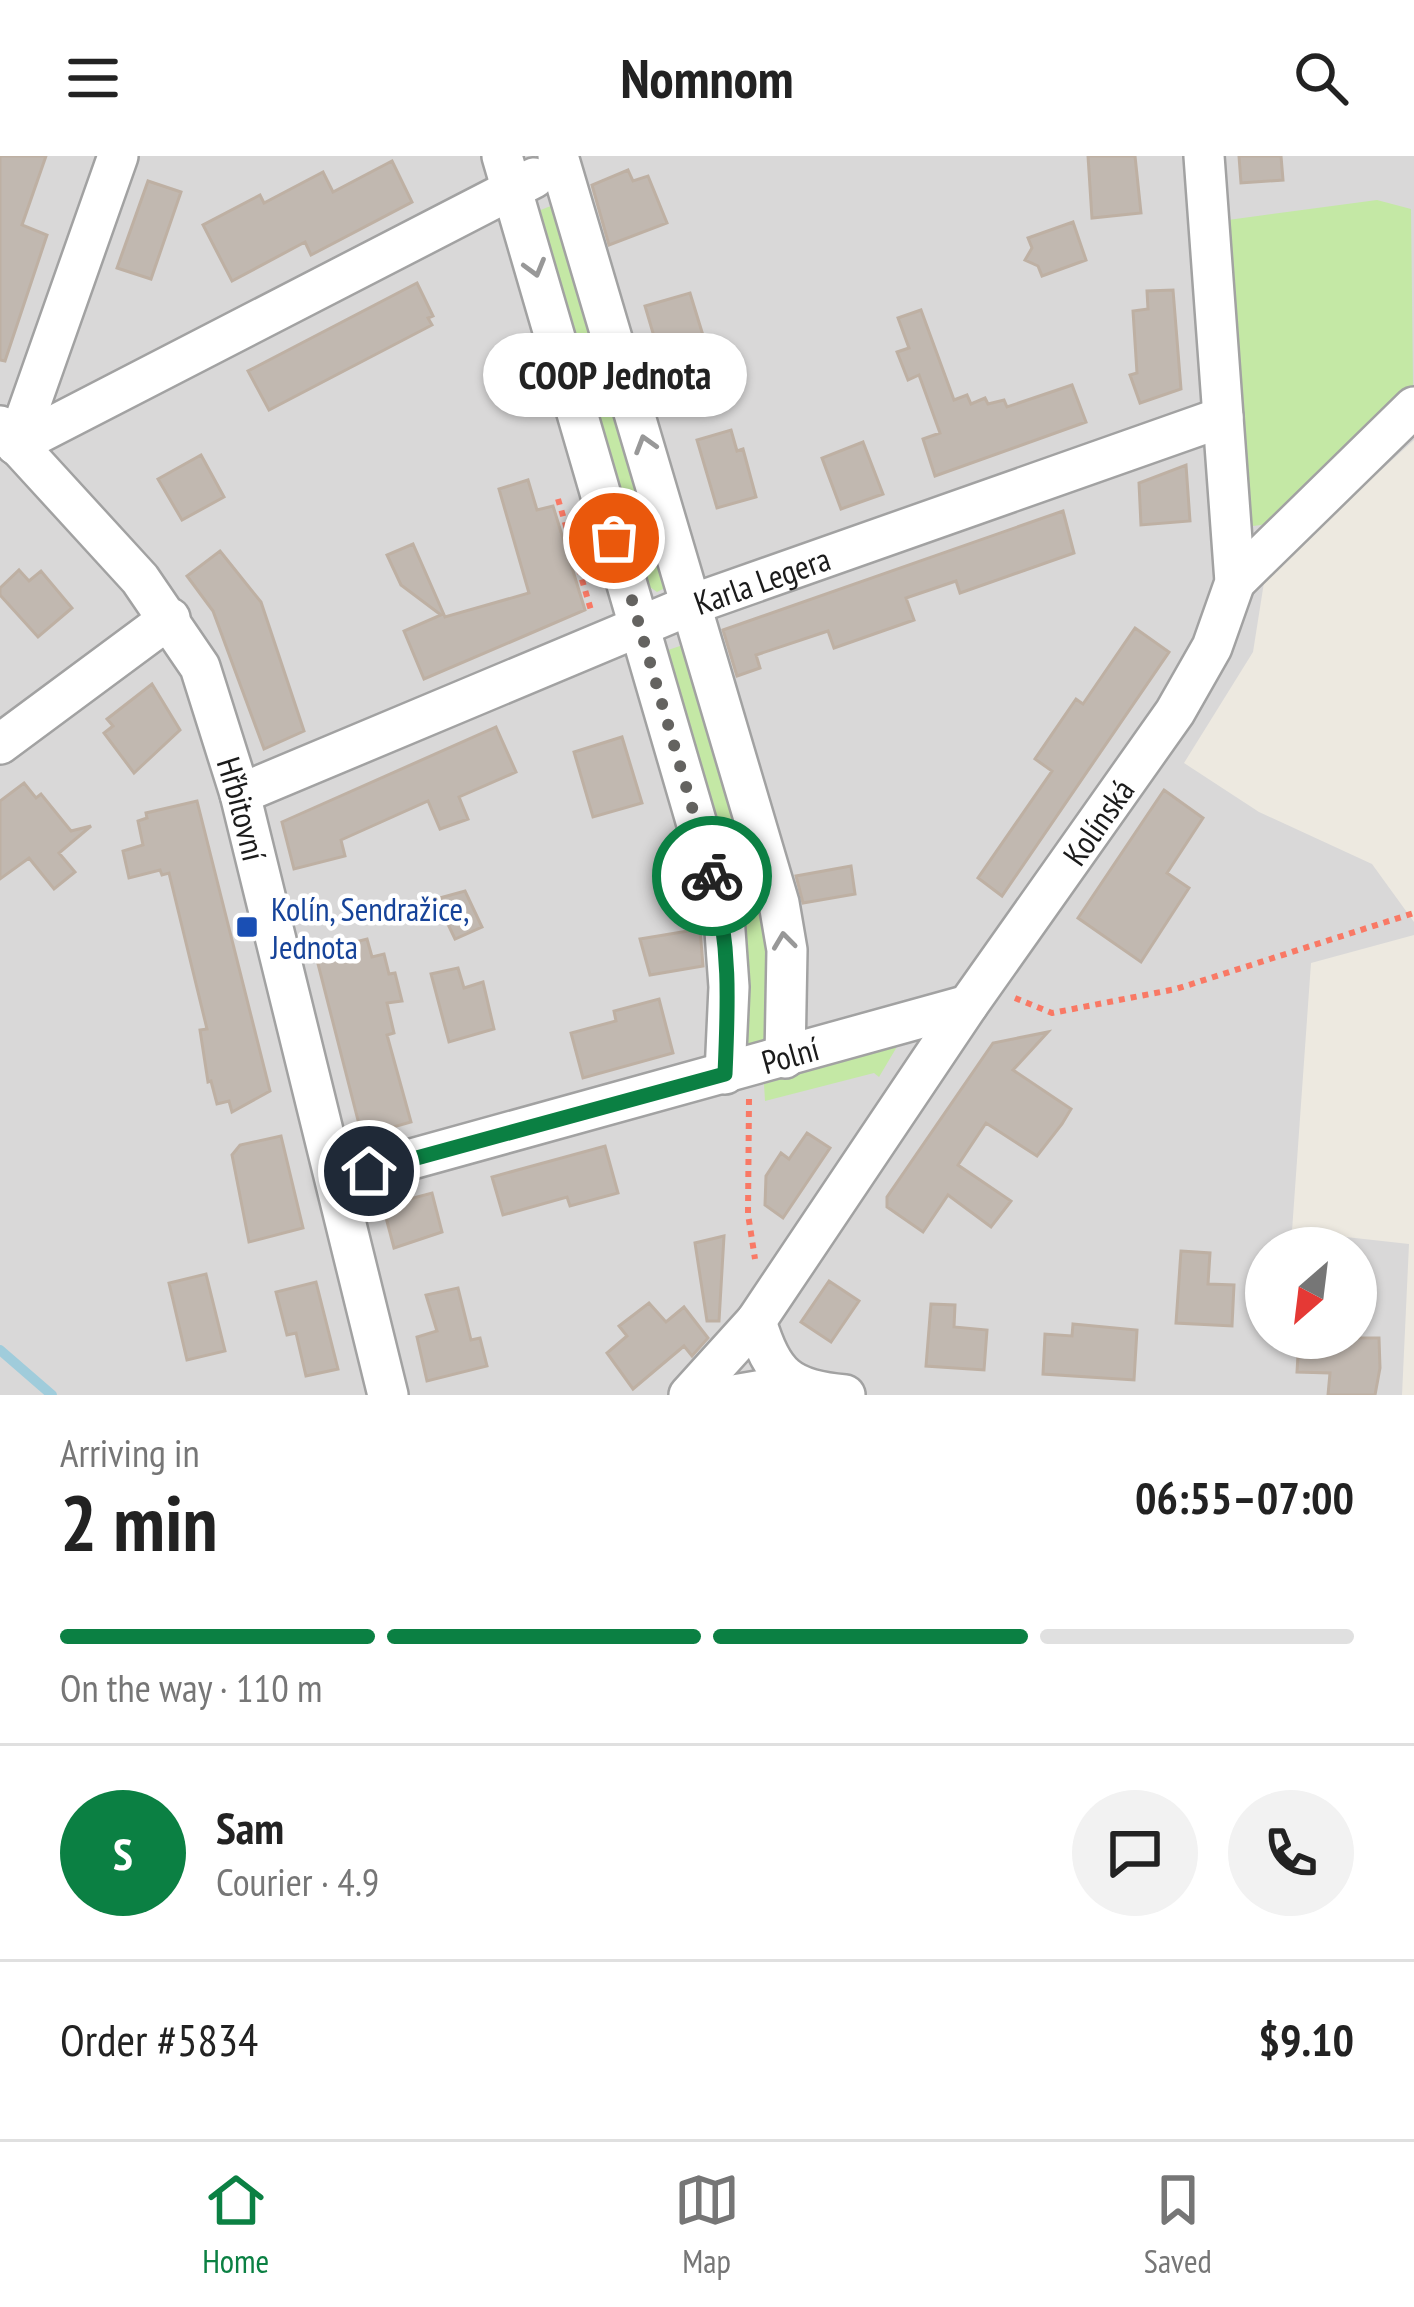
<!DOCTYPE html>
<html lang="en">
<head>
<meta charset="utf-8">
<style>
	body { margin:0; font-family:"PT Sans Narrow",sans-serif; background:#f2f2f2; color:#222; height:100vh; display:flex; flex-direction:column; font-size:45px; white-space:nowrap }
	* { box-sizing:border-box; margin:0 }
	p { font-size:39px; color:#767676 }
	.icon { flex:none; width:66px; height:66px; fill:none; stroke:currentColor; stroke-width:2; stroke-linecap:round; stroke-linejoin:round }
	.map { position:relative; height:1239px; overflow:hidden }
	.sheet { display:flex; flex-direction:column; background:#fff; flex:1 }
	.sheet>* { flex:none }
	.needle { width:78px; rotate:208deg }
	.fabs { position:absolute; left:1245px; top:1071px; display:grid; gap:24px }
	.fabs a { display:grid; place-items:center; width:132px; height:132px; border-radius:50%; background:#fff; box-shadow:0 3px 9px #0004; font-size:60px }
	.pin { position:absolute; display:grid; place-items:center; width:102px; height:102px; color:#fff; margin:-51px; border:6px solid #fff; border-radius:50%; box-shadow:0 3px 12px #0007 }
	.courier { position:absolute; display:grid; place-items:center; width:120px; height:120px; margin:-60px; border:9px solid #0b8043; border-radius:50%; background:#fff; color:#222; box-shadow:0 3px 15px #0007 }
	.bubble { position:absolute; height:84px; border-radius:42px; background:#fff; box-shadow:0 3px 9px #0004; font-size:39px; font-weight:800; line-height:84px; text-align:center }
	.head em { font-style:normal; font-weight:800 }
	.head div { display:flex; flex-direction:column-reverse }
	.head { display:flex; align-items:center; justify-content:space-between; height:204px; padding:0 60px }
	h1 { font-size:78px; font-weight:800; line-height:90px }
	.bar { display:grid; grid-template-columns:repeat(4,1fr); gap:18px 12px; align-content:center; height:144px; padding:0 60px }
	.bar i { height:15px; border-radius:9px; background:#e0e0e0 }
	.bar .selected { background:#0b8043 }
	.bar p { grid-column:span 4 }
	.line { display:flex; align-items:center; gap:30px; padding:0 60px; border-top:3px solid #e0e0e0 }
	.line div { flex:1 }
	.round { display:grid; place-items:center; flex:none; width:126px; height:126px; border-radius:63px; background:#f2f2f2 }
	header { display:flex; justify-content:space-between; align-items:center; height:156px; padding:0 60px; background:#fff; font-size:54px; font-weight:800 }
	.tab-bar { display:flex; justify-content:space-around; align-items:center; height:168px; border-top:3px solid #e0e0e0; background:#fff; font-size:33px; color:#767676 }
	.tab-bar a { display:grid; justify-items:center; gap:6px }
	.tab-bar .selected { color:#0b8043 }
	.map>svg:first-child { display:block }
	.residential { fill:#d9d8d8; fill-rule:evenodd }
	.grass { fill:#c4e8a5 }
	.lines { fill:none; stroke-linecap:round; stroke-linejoin:round }
	.stream { stroke:#a0ccdb; stroke-width:10 }
	.building { fill:#c1b8b0; stroke:#beb0a3; stroke-width:3 }
	.street-casing { stroke:#a2a2a2; stroke-width:44 }
	.path { stroke:#f97965; stroke-width:6; stroke-dasharray:6 6; stroke-linecap:butt }
	.street { stroke:#fff; stroke-width:39 }
	.oneway { stroke:#989898 }
	.done { stroke:#646360; stroke-width:12; stroke-dasharray:0 21.6 }
	.route { stroke:#0b8043; stroke-width:15 }
	.transit-dot { fill:#1a4fb4; stroke:#fff; stroke-width:4.5 }
	.labels { text-anchor:middle; dominant-baseline:central; stroke-width:9; stroke-linejoin:round; paint-order:stroke }
	.street-label { font-size:33px; fill:#1b1b1b; stroke:#fff }
	.transit-label { font-size:33px; fill:#164399; stroke:#fff; text-anchor:start }
</style>
</head>
<body>
<header><svg class="icon" aria-label="menu" viewBox="0 0 24 24"><path d="M4 6h16M4 12h16M4 18h16"/></svg>Nomnom<svg class="icon" aria-label="search" viewBox="0 0 24 24"><circle cx="10" cy="10" r="6"/><path d="M15 15l6 6"/></svg></header>
<div class="map">
<svg width="1414" height="1239" viewBox="0 0 1414 1239">
	<rect width="100%" height="100%" fill="#ede9e0"/>
	<path class="residential" d="M0,0h1414v284l-149,136 -12,76 -69,111 75,49 113,52 42,58v13l-103,28 -19,268 117,13 -7,151h-1402zM1266,1092h90v90h-90z"/>
	<path class="grass" d="M1377,44l34,9 2,178 -137,136 -23,3 -11,-16 -14,-290z
		M561,46l39,134 -9,3 7,28h11l60,219 -12,6 -10,-7 -109,-374z
		M665,487l3,7 15,-5 94,298 -5,98 -22,7 -9,-2 -88,-400z
		M898,889l-19,32 -5,-4 -109,28 -1,-17z"/>
	<g class="lines">
		<path class="stream" d="M0,1194l52,45"/>
	</g>
	<path class="building" d="M0,0h46l-24,69 25,10 -42,126 -5,-1z
		M1088,0h47l6,57 -49,5z
		M1239,0h42l2,24 -42,3z
		M392,5l20,41 -101,53 -6,-13 -73,39 -29,-56 57,-30 4,8 59,-31 10,20z
		M628,14l5,11 15,-5 19,47 -58,22 -17,-60z
		M148,25l33,11 -30,87 -34,-11z
		M1073,66l13,38 -44,16 -4,-10 -13,-6 7,-12 -4,-10z
		M417,127l16,33 -5,2 4,7 -163,85 -21,-39z
		M1173,134l8,99 -41,14 -10,-28 7,-2 -4,-62 15,-2 -1,-18z
		M690,137l27,88 -46,13 -26,-88z
		M921,154l33,90 13,-5 4,9 14,-6 3,6 16,-4 3,7 65,-22 14,37 -151,54 -12,-37 17,-6 -21,-58 -11,5 -11,-28 12,-4 -11,-30z
		M731,274l6,21 6,-2 13,48 -39,11 -20,-68z
		M863,286l20,52 -42,15 -19,-51z
		M201,299l23,42 -42,23 -24,-41z
		M1186,309l4,56 -49,4 -2,-42z
		M528,324l9,30 16,-4 32,104 -161,69 -20,-48 37,-16 -40,-30 -14,-30 26,-11 32,73 84,-24 -30,-104z
		M1063,355l11,42 -114,40 -4,-12 -50,17 8,22 -80,28 -6,-17 -72,24 4,13 -23,8 -14,-46z
		M220,395l41,51 43,129 -40,18 -51,-138 -26,-35z
		M19,414l10,11 12,-10 31,37 -34,29 -38,-42v-7z
		M1135,472l34,24 -167,244 -24,-18 74,-107 -17,-12 41,-60 7,5z
		M152,528l28,46 -46,43 -30,-40 9,-7 -6,-7z
		M496,571l20,45 -57,25 9,22 -28,10 -12,-28 -87,39 4,16 -51,13 -12,-47z
		M622,581l20,66 -49,14 -19,-65z
		M24,627l12,15 5,-4 30,37 20,-5 -32,27 16,19 -21,17 -25,-31 -29,21v-78z
		M1164,634l39,28 -36,55 22,15 -48,74 -63,-44z
		M197,645l73,290 -38,21 -3,-11 -12,3 -6,-23 -3,1 -8,-52 7,-1 -38,-156 -7,2 -2,-5 -31,8 -6,-27 20,-6 -5,-24 9,-3 -1,-5z
		M851,710l4,28 -52,9 -7,-27z
		M465,735l17,36 -27,12 -19,-40z
		M700,773l3,37 -53,9 -10,-36z
		M367,783l5,18 12,-3 5,20 6,-1 7,28 -15,2 7,30 -7,2 24,87 -49,14 -47,-184z
		M458,812l6,20 19,-6 11,47 -45,13 -18,-68z
		M659,843l14,54 -90,25 -12,-45 45,-12 -2,-10z
		M1048,876l-35,38 58,39 -9,15 -25,32 -51,-33 -28,42 53,36 -20,26 -43,-32 -25,37 -36,-25v-10l106,-154z
		M807,977l23,15 -47,70 -18,-13 1,-29 15,-23 8,6z
		M281,980l22,92 -54,14 -17,-87 8,-10z
		M605,990l13,47 -48,13 -3,-9 -64,18 -11,-38z
		M432,1037l10,39 -48,16 -11,-42z
		M724,1080l-5,85h-12l-12,-78z
		M1181,1095l29,2 -2,31 26,1 -2,41 -56,-3z
		M206,1118l19,77 -38,9 -18,-77z
		M829,1125l30,20 -28,41 -30,-20z
		M316,1126l22,87 -32,7 -10,-43 -9,2 -11,-43z
		M458,1132l13,52 9,-2 7,28 -60,15 -10,-44 20,-6 -11,-36z
		M649,1147l17,19 18,-15 24,31 -16,18 -8,-10 -51,43 -26,-36 20,-17 -8,-10z
		M931,1148l24,1 -1,22 33,3 -3,40 -58,-4z
		M1073,1168l64,6 -3,50 -91,-6 2,-40 27,2z
		M1299,1182h80l1,30 -5,27h-47l2,-22 -33,-1z"/>
	<g class="lines">
		<defs>
			<g id="street">
				<path d="M502,0l222,761 5,70 -4,87"/>
				<path d="M558,0l221,747 8,47 -2,108"/>
				<path id="s1" d="M0,270l140,153 60,88 40,127 148,601"/>
				<path d="M16,289l518,-267"/>
				<path d="M16,289l102,-289"/>
				<path d="M1235,426l179,-175"/>
				<path d="M0,588l170,-126"/>
				<path id="s2" d="M240,638l453,-190 530,-187"/>
				<path id="s3" d="M336,1024l632,-175"/>
				<path d="M756,1165c17,54 31,69 89,74"/>
				<path id="s4" d="M689,1239l67,-74 212,-316 207,-293 37,-65 23,-65 -31,-426"/>
				<path d="M734,1239l57,-10"/>
			</g>
		</defs>
		<use href="#street" class="street-casing"/>
		<path class="path" d="M558,343l33,111
			M1015,842l37,15 124,-24 238,-76
			M749,943l-1,115 7,45"/>
		<use href="#street" class="street"/>
	</g>
	<defs><path id="oneway-chevron" d="M-2-3.5L2.5 0L-2 3.5" fill="none" stroke-width="1.6" stroke-linecap="round" stroke-linejoin="round" transform="scale(3)"/></defs>
	<g class="oneway">
		<use href="#oneway-chevron" transform="translate(535 112) rotate(74)"/>
		<use href="#oneway-chevron" transform="translate(645 288) rotate(-107)"/>
		<use href="#oneway-chevron" transform="translate(784 785) rotate(-97)"/>
	</g>
	<g class="lines">
		<path class="done" d="M614,382l98,338"/>
		<path class="route" d="M369,1015l356,-97c3,-68 6,-132 -13,-198"/>
	</g>
	<rect class="transit-dot" x="235" y="759" width="24" height="24" rx="6"/>
	<g class="labels">
		<g class="street-label">
			<text stroke="none"><textPath href="#s2" startOffset="564">Karla Legera</textPath></text>
			<text stroke="none"><textPath href="#s1" startOffset="462">Hřbitovní</textPath></text>
			<text stroke="none"><textPath href="#s4" startOffset="705">Kolínská</textPath></text>
			<text stroke="none"><textPath href="#s3" startOffset="471">Polní</textPath></text>
		</g>
		<g class="transit-label">
			<text x="271" y="752">Kolín, Sendražice,<tspan x="271" dy="38">Jednota</tspan></text>
		</g>
	</g>
</svg>
<div class="fabs">
<a><svg class="needle" viewBox="-14 -14 28 28"><path d="M0-13l5 13h-10z" fill="#e53935"/><path d="M0 13l5-13h-10z" fill="#767676"/></svg></a>
</div>
<div class="pin" style="left:614px;top:382px;background:#ea580c"><svg class="icon" aria-label="bag" viewBox="0 0 24 24"><path d="M5 8h14l-1 12H6zM9 8a3 3 0 0 1 6 0"/></svg></div>
<div class="pin" style="left:369px;top:1015px;background:#1f2937"><svg class="icon" aria-label="home" viewBox="0 0 24 24"><path d="M3 11l9-7 9 7M6 9v11h12V9"/></svg></div>
<div class="courier" style="left:712px;top:720px"><svg class="icon" aria-label="bike" viewBox="0 0 24 24"><circle cx="6" cy="16" r="4"/><circle cx="18" cy="16" r="4"/><path d="M6 16l4-8h5l3 8M10 8l3 8H6M13 5h3"/></svg></div>
<div class="bubble" style="left:483px;top:177px;width:264px">COOP Jednota</div>
</div>
<section class="sheet">
<div class="head"><div><h1>2 min</h1><p>Arriving in</p></div><em>06:55–07:00</em></div>
<div class="bar"><i class="selected"></i><i class="selected"></i><i class="selected"></i><i></i><p>On the way · 110 m</p></div>
<div class="line" style="height:216px"><b class="round" style="background:#0b8043;color:#fff">S</b><div><b>Sam</b><p>Courier · 4.9</p></div><a class="round"><svg class="icon" aria-label="chat" viewBox="0 0 24 24"><path d="M4 5h16v11H9l-5 4z"/></svg></a><a class="round"><svg class="icon" aria-label="phone" viewBox="0 0 24 24"><path d="M5 4h4l2 5-3 2q2 4 5 5l2-3 5 2v4C11 20 4 13 5 4z"/></svg></a></div>
<div class="line" style="height:156px"><div>Order #5834</div><b>$9.10</b></div>
</section>
<nav class="tab-bar">
<a class="selected"><svg class="icon" aria-label="home" viewBox="0 0 24 24"><path d="M3 11l9-7 9 7M6 9v11h12V9"/></svg>Home</a>
<a><svg class="icon" aria-label="map" viewBox="0 0 24 24"><path d="M3 6l6-2 6 2 6-2v14l-6 2-6-2-6 2zM9 4v14M15 6v14"/></svg>Map</a>
<a><svg class="icon" aria-label="saved" viewBox="0 0 24 24"><path d="M7 4h10v16l-5-4-5 4z"/></svg>Saved</a>
</nav>
</body>
</html>
